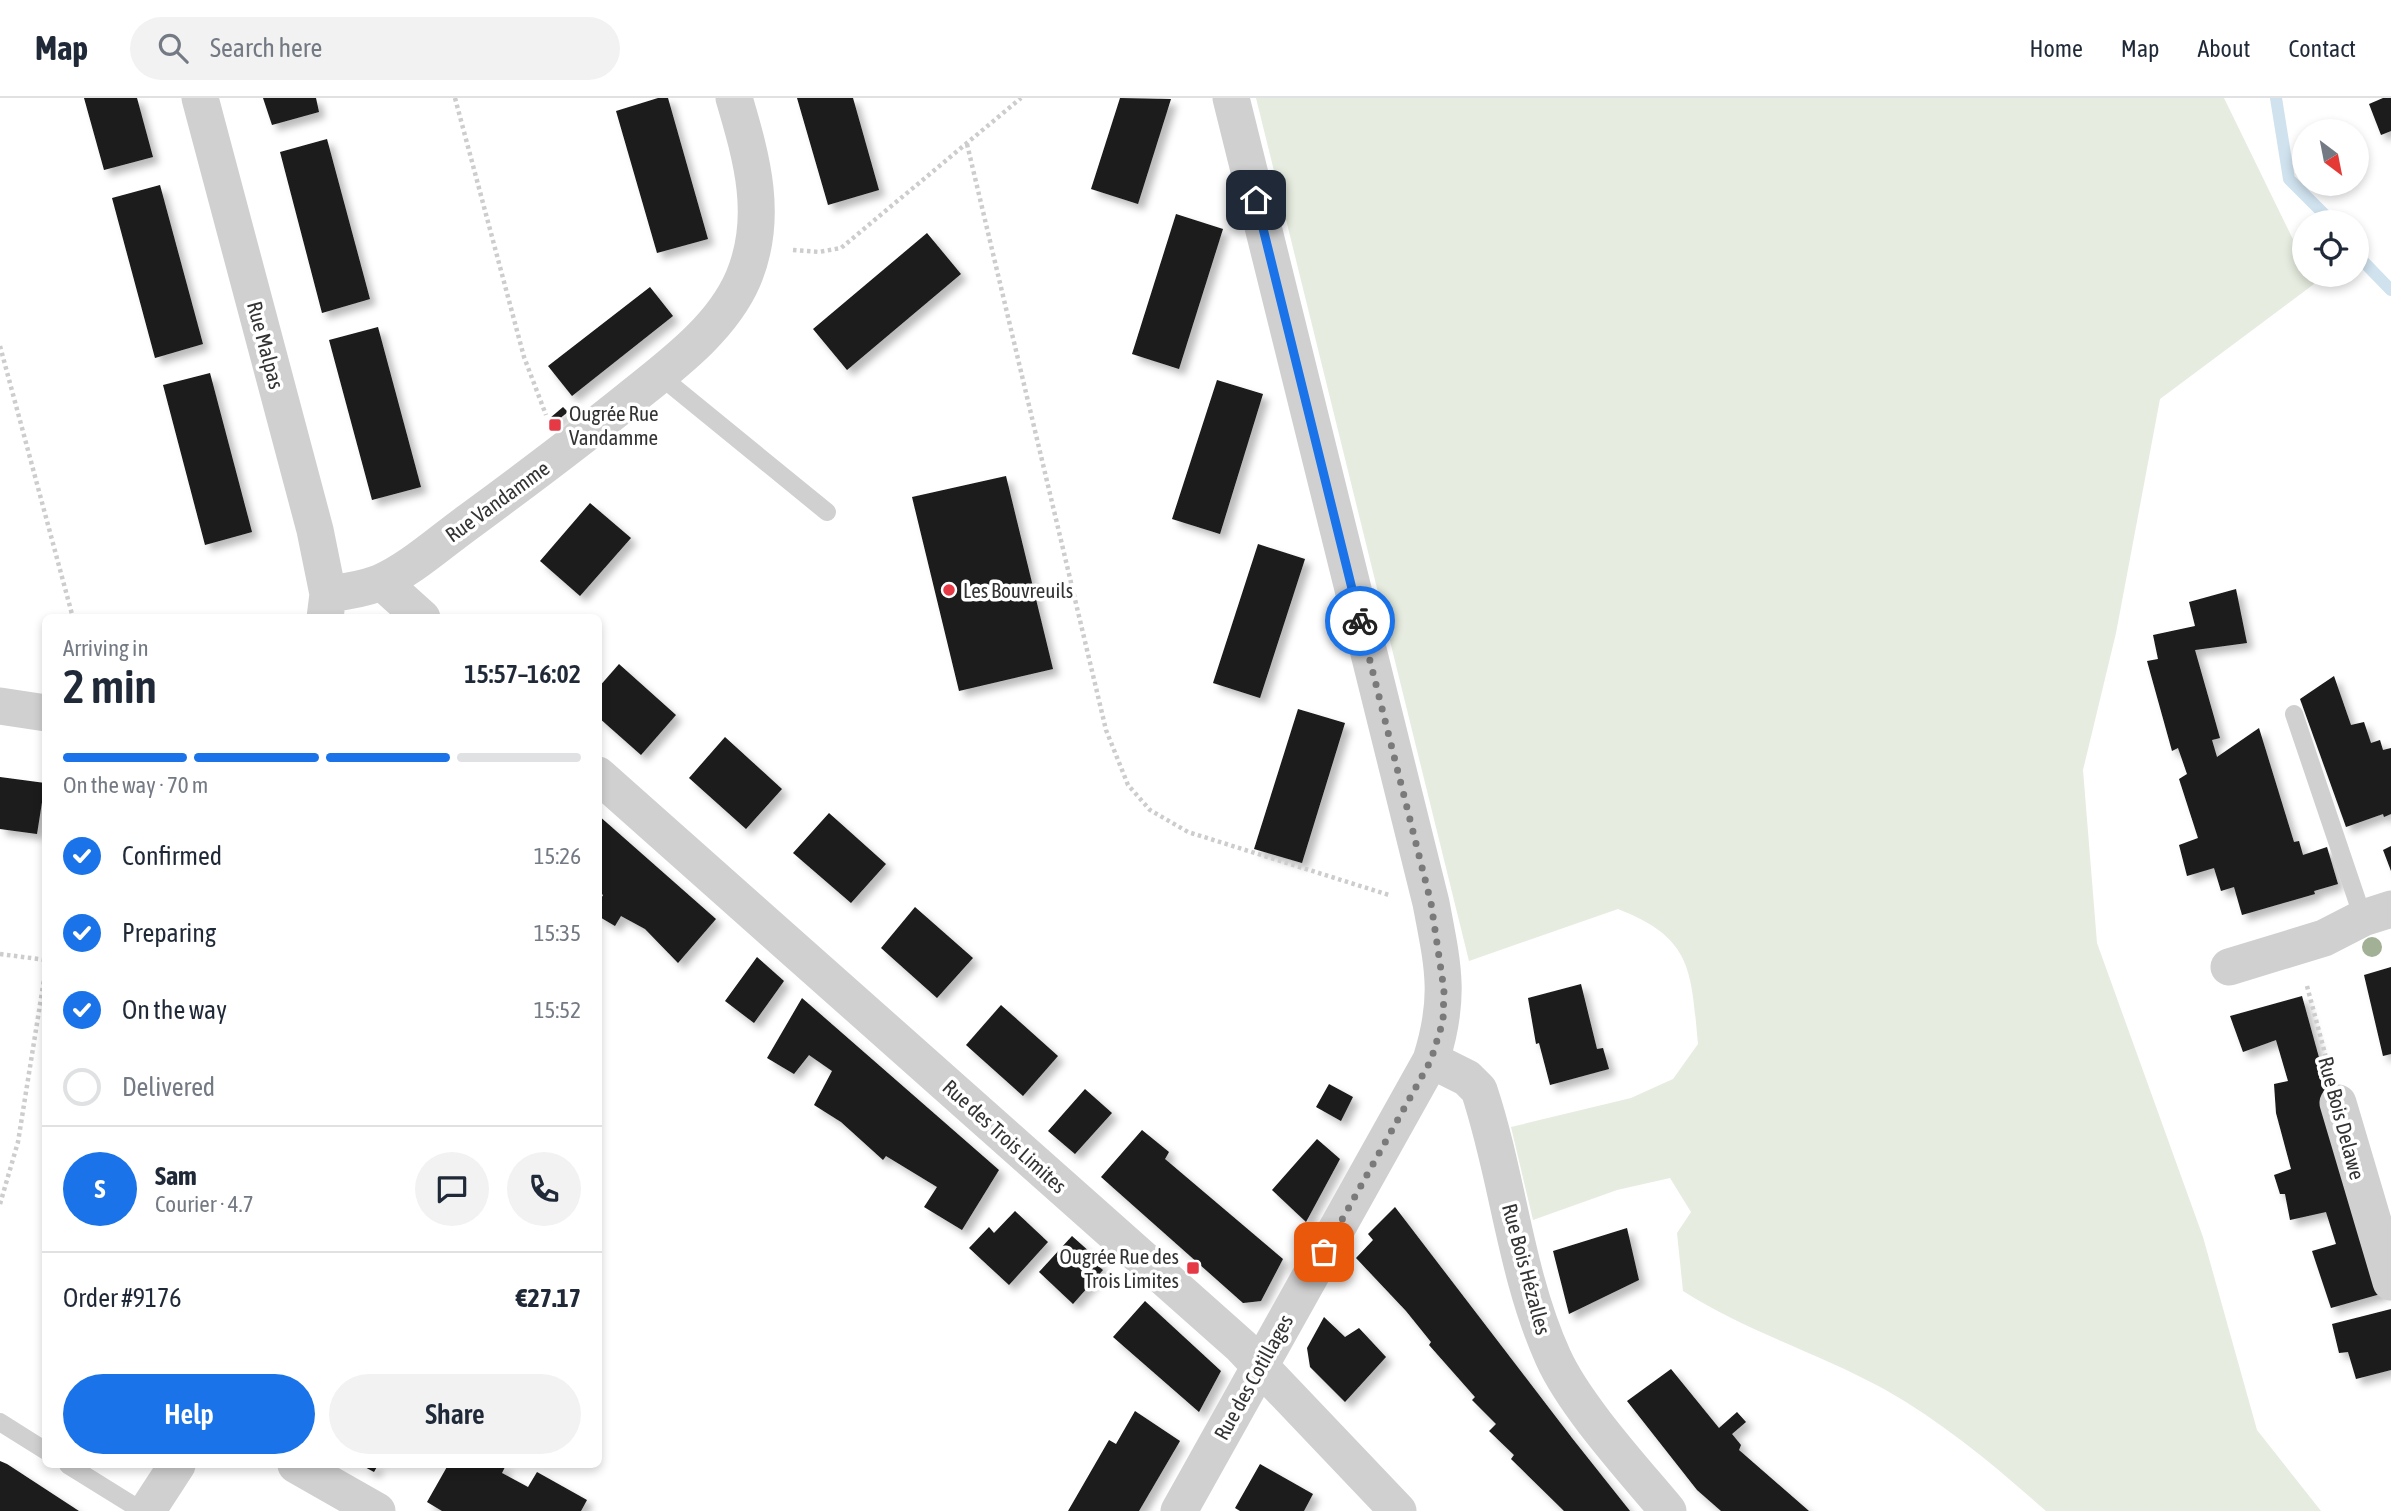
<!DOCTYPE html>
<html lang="en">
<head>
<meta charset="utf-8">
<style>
	body { margin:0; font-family:"Asap Condensed",sans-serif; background:#f2f2f3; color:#1f2937; height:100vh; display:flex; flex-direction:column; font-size:26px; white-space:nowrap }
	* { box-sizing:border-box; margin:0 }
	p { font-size:23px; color:#747a83 }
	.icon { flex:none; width:38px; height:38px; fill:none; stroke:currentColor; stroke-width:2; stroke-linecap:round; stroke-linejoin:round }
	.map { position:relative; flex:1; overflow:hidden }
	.drawer { position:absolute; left:42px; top:516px; width:560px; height:854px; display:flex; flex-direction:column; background:#fff; border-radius:10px; box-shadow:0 4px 10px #0003 }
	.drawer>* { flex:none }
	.needle { width:46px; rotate:148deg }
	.fabs { position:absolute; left:2292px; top:21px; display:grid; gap:14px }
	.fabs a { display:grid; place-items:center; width:77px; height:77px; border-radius:50%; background:#fff; box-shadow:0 4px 10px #0003; font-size:35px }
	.pin { position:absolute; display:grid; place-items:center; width:60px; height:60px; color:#fff; margin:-30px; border-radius:14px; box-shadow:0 4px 10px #0006 }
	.courier { position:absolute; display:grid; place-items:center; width:70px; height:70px; margin:-35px; border:5px solid #1a73e8; border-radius:50%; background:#fff; color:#222; box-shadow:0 2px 9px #0007 }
	.overview em { font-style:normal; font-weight:600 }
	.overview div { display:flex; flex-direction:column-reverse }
	.overview { display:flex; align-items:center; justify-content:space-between; height:119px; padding:0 21px }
	h1 { font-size:46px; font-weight:600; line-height:52px }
	.bar { display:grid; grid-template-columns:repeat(4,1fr); gap:10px 7px; align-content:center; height:84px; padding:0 21px }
	.bar i { height:9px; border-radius:5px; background:#e0e1e3 }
	.bar .on { background:#1a73e8 }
	.bar p { grid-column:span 4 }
	.line { display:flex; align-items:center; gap:18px; padding:0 21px; border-top:2px solid #e0e1e3 }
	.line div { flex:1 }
	.round { display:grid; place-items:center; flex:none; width:74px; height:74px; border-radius:37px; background:#f2f2f3 }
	ol { padding:0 21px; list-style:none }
	li { display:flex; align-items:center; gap:21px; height:77px }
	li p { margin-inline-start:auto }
	li .icon { padding:7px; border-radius:50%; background:#1a73e8; color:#fff; stroke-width:4 }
	li:last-child { color:#747a83 }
	li i { width:38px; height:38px; border:4px solid #e0e1e3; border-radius:50% }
	.button { display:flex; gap:14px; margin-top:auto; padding:14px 21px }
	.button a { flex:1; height:80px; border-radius:42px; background:#1a73e8; color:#fff; font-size:28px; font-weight:600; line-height:80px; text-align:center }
	.button a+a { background:#f2f2f3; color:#1f2937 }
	header { display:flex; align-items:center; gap:42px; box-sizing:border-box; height:98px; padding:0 35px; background:#fff; border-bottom:2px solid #e0e1e3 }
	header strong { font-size:33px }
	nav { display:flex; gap:38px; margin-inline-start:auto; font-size:24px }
	.search { width:490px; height:63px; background:#f2f2f3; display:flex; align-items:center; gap:18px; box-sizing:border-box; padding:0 24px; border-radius:38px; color:#747a83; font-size:26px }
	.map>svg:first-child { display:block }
	.green { fill:#e6ecdf }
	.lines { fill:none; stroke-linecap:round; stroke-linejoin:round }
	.stream { stroke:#cfe2ee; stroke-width:12 }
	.building { fill:#1a1a1a; filter:url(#shadow) }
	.path { stroke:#cdcdcd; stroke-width:4.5; stroke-dasharray:3.5 3.5; stroke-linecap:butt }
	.service { stroke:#d0d0d0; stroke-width:18 }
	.minor { stroke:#d0d0d0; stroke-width:37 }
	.tree { fill:#a2b095 }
	.done { stroke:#7a7a7a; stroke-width:7; stroke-dasharray:0 12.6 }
	.route { stroke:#1a73e8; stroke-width:9 }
	.poi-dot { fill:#e63946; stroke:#fff; stroke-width:2.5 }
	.labels { text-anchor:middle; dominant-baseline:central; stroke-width:7; stroke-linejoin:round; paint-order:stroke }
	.street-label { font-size:21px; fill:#333; stroke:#fff }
	.poi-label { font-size:21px; fill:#333; stroke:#fff; text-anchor:start }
</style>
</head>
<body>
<header>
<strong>Map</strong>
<div class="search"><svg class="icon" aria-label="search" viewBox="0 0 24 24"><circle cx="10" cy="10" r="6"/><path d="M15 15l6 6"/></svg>Search here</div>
<nav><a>Home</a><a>Map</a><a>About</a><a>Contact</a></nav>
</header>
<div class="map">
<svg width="2391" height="1413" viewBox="0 0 2391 1413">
	<defs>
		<filter id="shadow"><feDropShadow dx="6" dy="6" stdDeviation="3.5" flood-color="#0004"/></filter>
	</defs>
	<rect width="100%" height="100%" fill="#fff"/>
	<path class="green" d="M1256,0h968l81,166v11h5l4,9 -154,115 -44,234 -33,137 14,173 106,294 54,193 64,81h-275c-51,-45 -102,-88 -162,-122 -65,-36 -137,-57 -201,-98l-6,-58 14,-21 -21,-34 -53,12 -84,30 -22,-93 120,-29 42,-19 25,-35c-7,-73 -5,-106 -80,-135l-149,52z"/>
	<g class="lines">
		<path class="stream" d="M2276,0l13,81 43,43
			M2357,157l34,35"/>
	</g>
	<path class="building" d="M84,0h53l16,59 -49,13z
		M263,0h53l3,14 -47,13z
		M658,0h10l40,141 -51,14 -41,-142z
		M797,0h56l26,92 -51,15z
		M1120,0l51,1 -33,105 -47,-15z
		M2383,0h8v33l-10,4 -12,-31z
		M327,41l43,160 -48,14 -42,-161z
		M160,87l43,159 -48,14 -43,-160z
		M1176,116l47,15 -44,140 -47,-15z
		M927,135l34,41 -114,96 -34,-41z
		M650,189l23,29 -101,80 -24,-30z
		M378,229l43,160 -49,13 -43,-160z
		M210,275l42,159 -47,13 -42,-160z
		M1217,282l46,14 -43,140 -48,-15z
		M563,309l5,5 -14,11 -4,-5z
		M1006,378l47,193 -94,22 -47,-194z
		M590,405l41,35 -51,58 -40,-35z
		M1258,446l47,15 -45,139 -47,-15z
		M2236,491l11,54 -52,7 25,88 -8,2 5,17 42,-29 35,114 5,-1 4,14 24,-8 11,37 -24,7 1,3 -73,21 -8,-28 -13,4 -7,-23 -27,8 -8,-31 19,-7 -19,-59 8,-5 -9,-26 -6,3 -25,-90 11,-2 -5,-24 42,-9 -6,-24z
		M619,566l57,51 -35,40 -43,-38v-29z
		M2334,578l17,49 13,-3 7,21 9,-3 3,10 8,-2v66l-7,3 -1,-3 -37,13 -46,-128z
		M1298,611l47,14 -43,140 -48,-14z
		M725,639l57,52 -36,40 -57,-51z
		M0,679l45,6 -8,51 -37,-5z
		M829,715l57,51 -35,39 -58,-50z
		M598,717l118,104 -38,44 -33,-34 -24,-13 -6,10 -17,-10v-12l5,-9 -5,-4z
		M2391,748v25l-8,-21z
		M915,809l58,51 -36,40 -56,-50z
		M757,859l27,24 -30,42 -29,-22z
		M2391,869v87l-8,2 -19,-81z
		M1581,886l16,65 6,-1 6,21 -59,16 -11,-42 -3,1 -8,-46z
		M2302,898l82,297 -53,15 -19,-57 24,-7 -10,-32 -36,8 -5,-26h-5l-6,-19 17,-6 -15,-56 -2,-29 14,-3 -12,-41 -33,12 -13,-36z
		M802,900l197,172 -37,60 -38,-23 13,-20 -51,-31 -3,4 -42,-38 -27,-17 18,-34 -23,-16 -15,19 -27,-16z
		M1001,907l57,51 -35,40 -57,-51z
		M1329,986l24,13 -12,24 -25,-14z
		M1085,991l27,24 -37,41 -27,-23z
		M1142,1032l27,22 -4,7 118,100 -22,42 -18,2 -142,-126z
		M1317,1041l23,20 -34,63 -34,-32z
		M1395,1109l177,231 58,73h-66l-53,-52 3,-4 -25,-24 7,-7 -24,-24 3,-3 -46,-52 2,-3 -25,-31 -50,-53 17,-18 -5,-6z
		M1015,1113l33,31 -39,43 -40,-37 20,-21 5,6z
		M1627,1130l12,52 -70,34 -16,-63z
		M1072,1138l29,26 -3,4 5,4 -30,34 -34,-32z
		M1145,1203l76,70 -22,41 -86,-75z
		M2391,1211v61l-35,9 -8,-27 -9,1 -7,-29z
		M1324,1219l21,20 14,-9 27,29 -41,45 -35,-35 -3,-19z
		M1671,1271l48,59 18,-16 9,10 -14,12 9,11 -2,5 70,61h-88l-24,-21 -70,-89z
		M1135,1313l45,30 -41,70h-71l41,-71 7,4z
		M0,1363l7,3 72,47h-79z
		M1260,1366l53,30 -9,17h-64l-5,-3z
		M361,1367h17l-4,7z
		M448,1367h24l6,3 2,-3h26l-4,8 26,14 9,-15 50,28 -6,11h-139l-15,-9z"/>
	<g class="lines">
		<path class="path" d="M455,0l69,259 22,58
			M967,46l139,586 22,55 22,25 38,22 201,63
			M793,152l26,2 22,-4 180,-150
			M0,248l73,272
			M0,856l46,6
			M2307,888l21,79
			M0,1106l18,-62 28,-175"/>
		<path class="service" d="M659,277l168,137
			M2294,616l69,204
			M0,1324l46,29
			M68,1367l74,46"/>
		<path class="minor" d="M200,0l115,432 13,64 -3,24
			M382,484l40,36
			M328,496c17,-2 35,-5 51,-11 30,-12 65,-44 92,-63 53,-39 105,-78 156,-119 42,-34 94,-71 116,-122 26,-61 9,-120 -9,-181
			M0,608l46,7
			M598,677l643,571 157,165
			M2229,869l95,-29 39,-20 28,-9
			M1431,962l36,18 12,12c29,87 36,183 74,267 22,49 80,112 115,154
			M2338,1005l53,179
			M296,1367l81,46
			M147,1413l30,-46
			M1179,1413l252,-451c20,-63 12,-94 0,-157l-200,-805"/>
	</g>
	<circle class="tree" cx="2372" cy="849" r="10"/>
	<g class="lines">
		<path class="done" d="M1324,1154l107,-192 12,-39 1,-31 -13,-87 -71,-282"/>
		<path class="route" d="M1256,102l104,421"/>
	</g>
	<g class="poi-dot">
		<rect x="548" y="320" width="14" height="14" rx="3.5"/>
		<circle cx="949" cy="492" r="7"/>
		<rect x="1186" y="1163" width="14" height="14" rx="3.5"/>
	</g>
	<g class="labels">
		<g class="street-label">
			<text transform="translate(266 247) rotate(75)">Rue Malpas</text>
			<text transform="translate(497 403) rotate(-36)">Rue Vandamme</text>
			<text transform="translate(2342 1020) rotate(75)">Rue Bois Delawe</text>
			<text transform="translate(1005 1038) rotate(42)">Rue des Trois Limites</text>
			<text transform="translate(1527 1171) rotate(75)">Rue Bois Hézalles</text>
			<text transform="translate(1253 1279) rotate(-61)">Rue des Cotillages</text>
		</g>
		<g class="poi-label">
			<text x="569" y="315">Ougrée Rue<tspan x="569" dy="24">Vandamme</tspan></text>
			<text x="963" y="492">Les Bouvreuils</text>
			<text x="1179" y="1158" text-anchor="end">Ougrée Rue des<tspan x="1179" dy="24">Trois Limites</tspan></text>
		</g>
	</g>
</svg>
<div class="fabs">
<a><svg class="needle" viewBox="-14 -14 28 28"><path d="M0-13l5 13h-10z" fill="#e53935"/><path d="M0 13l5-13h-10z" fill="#747a83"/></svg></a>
<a><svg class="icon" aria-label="locate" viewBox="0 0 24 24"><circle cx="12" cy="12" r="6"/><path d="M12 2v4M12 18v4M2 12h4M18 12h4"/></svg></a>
</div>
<div class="pin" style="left:1324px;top:1154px;background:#ea580c"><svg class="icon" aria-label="bag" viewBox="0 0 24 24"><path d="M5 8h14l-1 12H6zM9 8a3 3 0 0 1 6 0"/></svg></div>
<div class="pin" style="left:1256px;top:102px;background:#1f2937"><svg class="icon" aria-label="home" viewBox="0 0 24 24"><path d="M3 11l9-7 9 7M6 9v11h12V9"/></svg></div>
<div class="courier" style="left:1360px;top:523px"><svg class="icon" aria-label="bike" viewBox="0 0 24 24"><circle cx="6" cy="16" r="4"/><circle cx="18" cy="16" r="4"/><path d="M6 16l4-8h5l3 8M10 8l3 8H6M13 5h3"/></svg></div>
<section class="drawer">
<div class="overview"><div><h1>2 min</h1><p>Arriving in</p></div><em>15:57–16:02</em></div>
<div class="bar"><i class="on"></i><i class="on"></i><i class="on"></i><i></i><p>On the way · 70 m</p></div>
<ol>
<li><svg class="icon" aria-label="check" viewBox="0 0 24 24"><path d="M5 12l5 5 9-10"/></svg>Confirmed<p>15:26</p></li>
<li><svg class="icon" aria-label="check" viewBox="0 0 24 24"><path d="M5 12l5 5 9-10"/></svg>Preparing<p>15:35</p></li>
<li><svg class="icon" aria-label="check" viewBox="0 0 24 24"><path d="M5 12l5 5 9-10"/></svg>On the way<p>15:52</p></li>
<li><i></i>Delivered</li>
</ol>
<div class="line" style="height:126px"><b class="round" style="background:#1a73e8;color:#fff">S</b><div><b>Sam</b><p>Courier · 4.7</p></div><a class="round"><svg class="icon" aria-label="chat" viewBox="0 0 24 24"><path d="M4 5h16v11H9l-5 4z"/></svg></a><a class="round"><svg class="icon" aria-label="phone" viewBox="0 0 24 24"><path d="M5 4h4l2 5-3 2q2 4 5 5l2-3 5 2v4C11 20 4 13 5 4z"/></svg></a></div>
<div class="line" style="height:91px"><div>Order #9176</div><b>€27.17</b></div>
<div class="button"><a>Help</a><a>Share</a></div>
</section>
</div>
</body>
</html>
